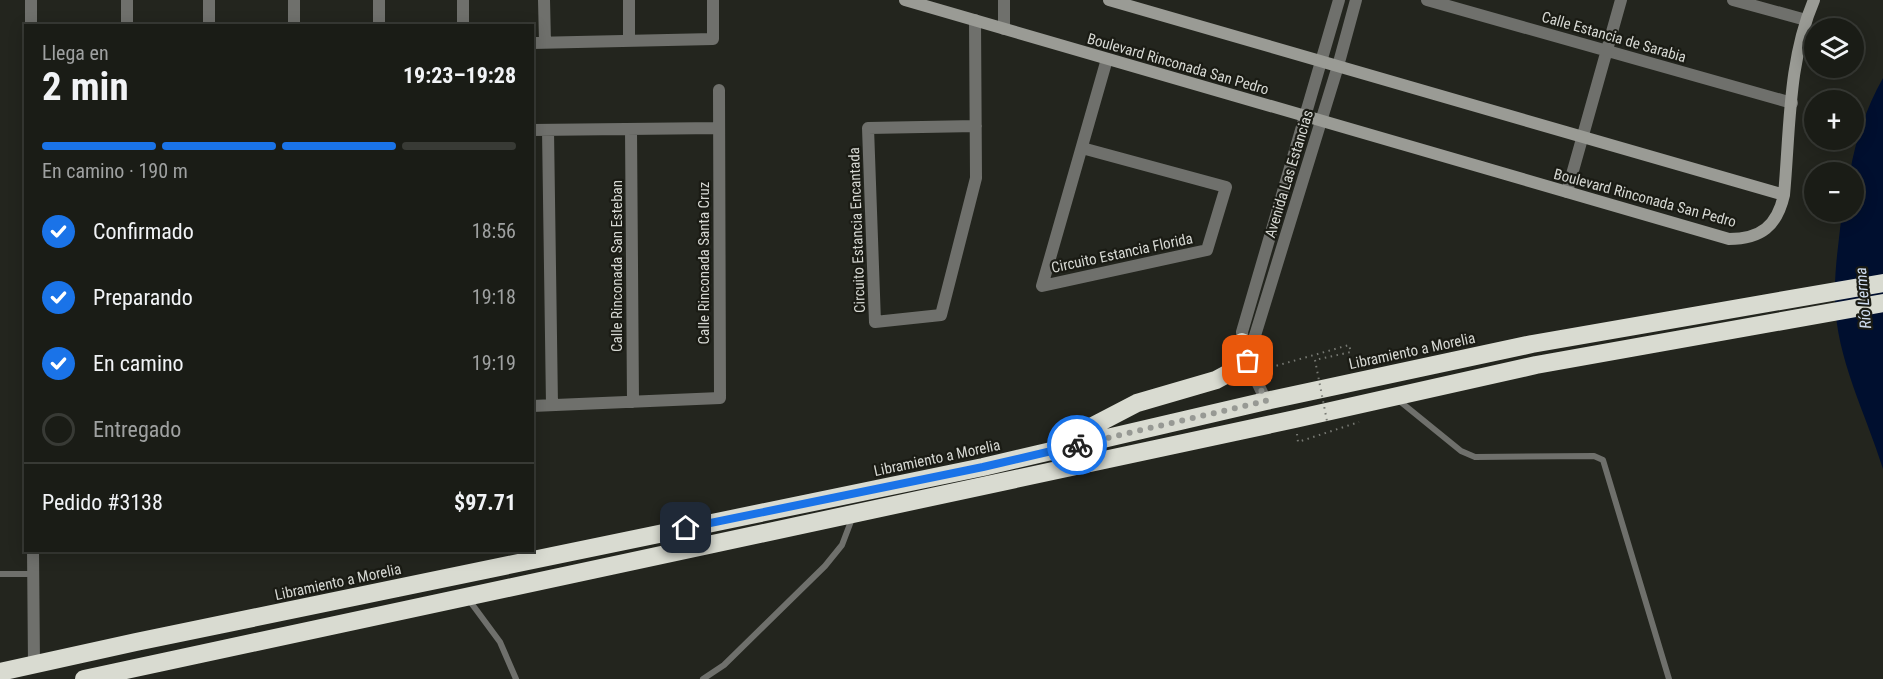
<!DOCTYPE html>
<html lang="es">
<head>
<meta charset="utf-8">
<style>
	body { margin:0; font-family:"Roboto Condensed",sans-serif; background:#23251f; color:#f1f3f6; height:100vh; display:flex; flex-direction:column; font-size:22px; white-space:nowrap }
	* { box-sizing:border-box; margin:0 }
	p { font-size:20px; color:#9fa1a1 }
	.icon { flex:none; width:33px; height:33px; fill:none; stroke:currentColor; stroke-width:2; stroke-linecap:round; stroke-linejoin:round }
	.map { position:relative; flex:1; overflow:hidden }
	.side { position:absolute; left:24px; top:24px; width:510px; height:528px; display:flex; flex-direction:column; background:#1a1c16; border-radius:0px; box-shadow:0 3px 15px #0003,0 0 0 2px #383a35 }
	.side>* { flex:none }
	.buttons { position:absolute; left:1804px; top:18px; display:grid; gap:12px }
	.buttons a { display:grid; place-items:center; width:60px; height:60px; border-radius:50%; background:#1a1c16; box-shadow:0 3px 15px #0003,0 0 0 2px #383a35; font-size:30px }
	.pin { position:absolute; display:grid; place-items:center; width:51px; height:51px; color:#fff; margin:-26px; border-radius:12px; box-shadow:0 3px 9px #0006 }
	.courier { position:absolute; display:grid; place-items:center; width:60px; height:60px; margin:-30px; border:4px solid #1a73e8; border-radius:50%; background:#fff; color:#222; box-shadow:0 2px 8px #0007 }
	.head em { font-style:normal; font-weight:700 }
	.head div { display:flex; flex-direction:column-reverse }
	.head { display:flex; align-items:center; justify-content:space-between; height:102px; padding:0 18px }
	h1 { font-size:39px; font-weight:700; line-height:45px }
	.bar { display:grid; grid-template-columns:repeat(4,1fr); gap:9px 6px; align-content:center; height:72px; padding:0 18px }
	.bar i { height:8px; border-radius:4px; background:#383a35 }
	.bar .on { background:#1a73e8 }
	.bar p { grid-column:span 4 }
	.line { display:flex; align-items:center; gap:15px; padding:0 18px; border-top:2px solid #383a35 }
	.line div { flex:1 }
	ol { padding:0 18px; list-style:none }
	li { display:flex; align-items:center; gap:18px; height:66px }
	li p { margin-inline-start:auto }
	li .icon { padding:6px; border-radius:50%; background:#1a73e8; color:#fff; stroke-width:4 }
	li:last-child { color:#9fa1a1 }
	li i { width:33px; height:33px; border:3px solid #383a35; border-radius:50% }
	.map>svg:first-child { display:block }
	.water { fill:#000f2f }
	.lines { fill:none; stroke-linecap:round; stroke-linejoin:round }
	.path { stroke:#777973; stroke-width:2; stroke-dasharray:1.5 4.5; stroke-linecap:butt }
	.lane { stroke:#6f706c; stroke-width:6 }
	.street { stroke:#6f706c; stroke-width:12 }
	.secondary { stroke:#9a9b95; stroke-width:12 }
	.highway { stroke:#d9dbd1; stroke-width:18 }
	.path-bridge { stroke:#777973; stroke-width:2; stroke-dasharray:1.5 4.5; stroke-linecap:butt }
	.done { stroke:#979994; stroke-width:6; stroke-dasharray:0 10.8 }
	.route { stroke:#1a73e8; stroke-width:8 }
	.labels { text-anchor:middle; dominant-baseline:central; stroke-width:4.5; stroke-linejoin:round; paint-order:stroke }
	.street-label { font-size:15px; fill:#d6d8d3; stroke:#1a1b14 }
	.water-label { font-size:16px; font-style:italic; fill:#d0ddf0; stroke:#1a1b14 }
</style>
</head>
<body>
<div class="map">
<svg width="1883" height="679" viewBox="0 0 1883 679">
	<rect width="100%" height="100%" fill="#23251e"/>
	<path class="water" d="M1883,78v391c-17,-55 -47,-111 -48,-169 -1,-30 4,-59 7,-88h12v-40h-4c6,-33 16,-64 33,-94z"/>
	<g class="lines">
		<path class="path" d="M1265,369l84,-24 2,7 -36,8
			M1297,434l1,8 61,-20"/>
		<path class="lane" d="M1397,399l64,52 14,6 119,-1 9,4 66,219
			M0,574h33
			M469,600l31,42 16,37
			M703,679l21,-14 101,-99 17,-21 11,-29"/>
		<path class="street" d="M31,0v26
			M127,0v26
			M209,0v26
			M379,0v26
			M463,0v26
			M544,0l1,42
			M1004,0v29
			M1427,0l365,103
			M1733,0l73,20
			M975,20l1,158 -35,137 -66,7 -7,-194 108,-2
			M294,26v-26
			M629,41v-41
			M532,43l181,-4v-39
			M631,129l2,273
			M532,130l187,-2
			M548,130l4,275
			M1082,148l144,39 -19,63 -165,36 65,-227
			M1567,192l54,-192
			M1247,357l6,-15 85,-276 18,-66
			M1266,401c-10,-22 -23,-45 -24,-69l97,-332
			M532,406l188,-8 -1,-308
			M33,550l1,115"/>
		<path class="secondary" d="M905,0l824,239c32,0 48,-13 55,-44 6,-65 4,-135 30,-195
			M1109,0l675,195"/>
		<path class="highway" d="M1064,441l73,-38 79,-23 13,-7 10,-14 3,-17
			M0,672l136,-30 847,-175 283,-66 266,-57 351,-61
			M84,679l1211,-260 241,-54 347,-62"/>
		<path class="path-bridge" d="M1315,360l12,61"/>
	</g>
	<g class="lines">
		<path class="done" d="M1077,445l189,-44 -18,-40"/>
		<path class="route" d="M686,528l297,-61 94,-22"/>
	</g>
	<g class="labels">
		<g class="street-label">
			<text transform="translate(1614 37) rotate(16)">Calle Estancia de Sarabia</text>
			<text transform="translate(1178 64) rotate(16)">Boulevard Rinconada San Pedro</text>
			<text transform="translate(1289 174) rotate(-73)">Avenida Las Estancias</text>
			<text transform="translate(1645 198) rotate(15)">Boulevard Rinconada San Pedro</text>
			<text transform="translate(857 230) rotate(-92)">Circuito Estancia Encantada</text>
			<text transform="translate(1122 253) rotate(-12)">Circuito Estancia Florida</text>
			<text transform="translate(704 263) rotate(-90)">Calle Rinconada Santa Cruz</text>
			<text transform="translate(617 266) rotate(-90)">Calle Rinconada San Esteban</text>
			<text transform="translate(1412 351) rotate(-12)">Libramiento a Morelia</text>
			<text transform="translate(937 458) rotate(-12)">Libramiento a Morelia</text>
			<text transform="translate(338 582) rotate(-12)">Libramiento a Morelia</text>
		</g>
		<g class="water-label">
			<text transform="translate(1863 298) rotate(-95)">Río Lerma</text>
		</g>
	</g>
</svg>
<div class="buttons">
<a><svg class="icon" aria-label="layers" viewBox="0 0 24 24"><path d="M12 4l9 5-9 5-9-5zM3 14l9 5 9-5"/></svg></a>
<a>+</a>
<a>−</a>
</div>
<div class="pin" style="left:1248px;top:361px;background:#ea580c"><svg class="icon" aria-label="bag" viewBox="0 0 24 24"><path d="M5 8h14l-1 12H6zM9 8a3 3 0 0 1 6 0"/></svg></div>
<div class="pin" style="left:686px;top:528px;background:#1f2937"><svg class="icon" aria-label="home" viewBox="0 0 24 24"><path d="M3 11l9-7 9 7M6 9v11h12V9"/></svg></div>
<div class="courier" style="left:1077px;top:445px"><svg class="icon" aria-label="bike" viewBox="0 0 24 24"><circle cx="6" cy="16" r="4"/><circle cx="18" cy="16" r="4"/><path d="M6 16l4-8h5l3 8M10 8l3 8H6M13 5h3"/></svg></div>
<section class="side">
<div class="head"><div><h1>2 min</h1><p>Llega en</p></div><em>19:23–19:28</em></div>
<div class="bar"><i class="on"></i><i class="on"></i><i class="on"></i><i></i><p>En camino · 190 m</p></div>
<ol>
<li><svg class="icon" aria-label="check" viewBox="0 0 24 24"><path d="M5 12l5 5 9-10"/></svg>Confirmado<p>18:56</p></li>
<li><svg class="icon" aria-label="check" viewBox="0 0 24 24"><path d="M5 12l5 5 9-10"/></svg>Preparando<p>19:18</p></li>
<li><svg class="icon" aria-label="check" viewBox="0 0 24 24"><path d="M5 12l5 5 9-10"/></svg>En camino<p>19:19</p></li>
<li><i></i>Entregado</li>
</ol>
<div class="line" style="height:78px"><div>Pedido #3138</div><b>$97.71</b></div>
</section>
</div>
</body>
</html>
